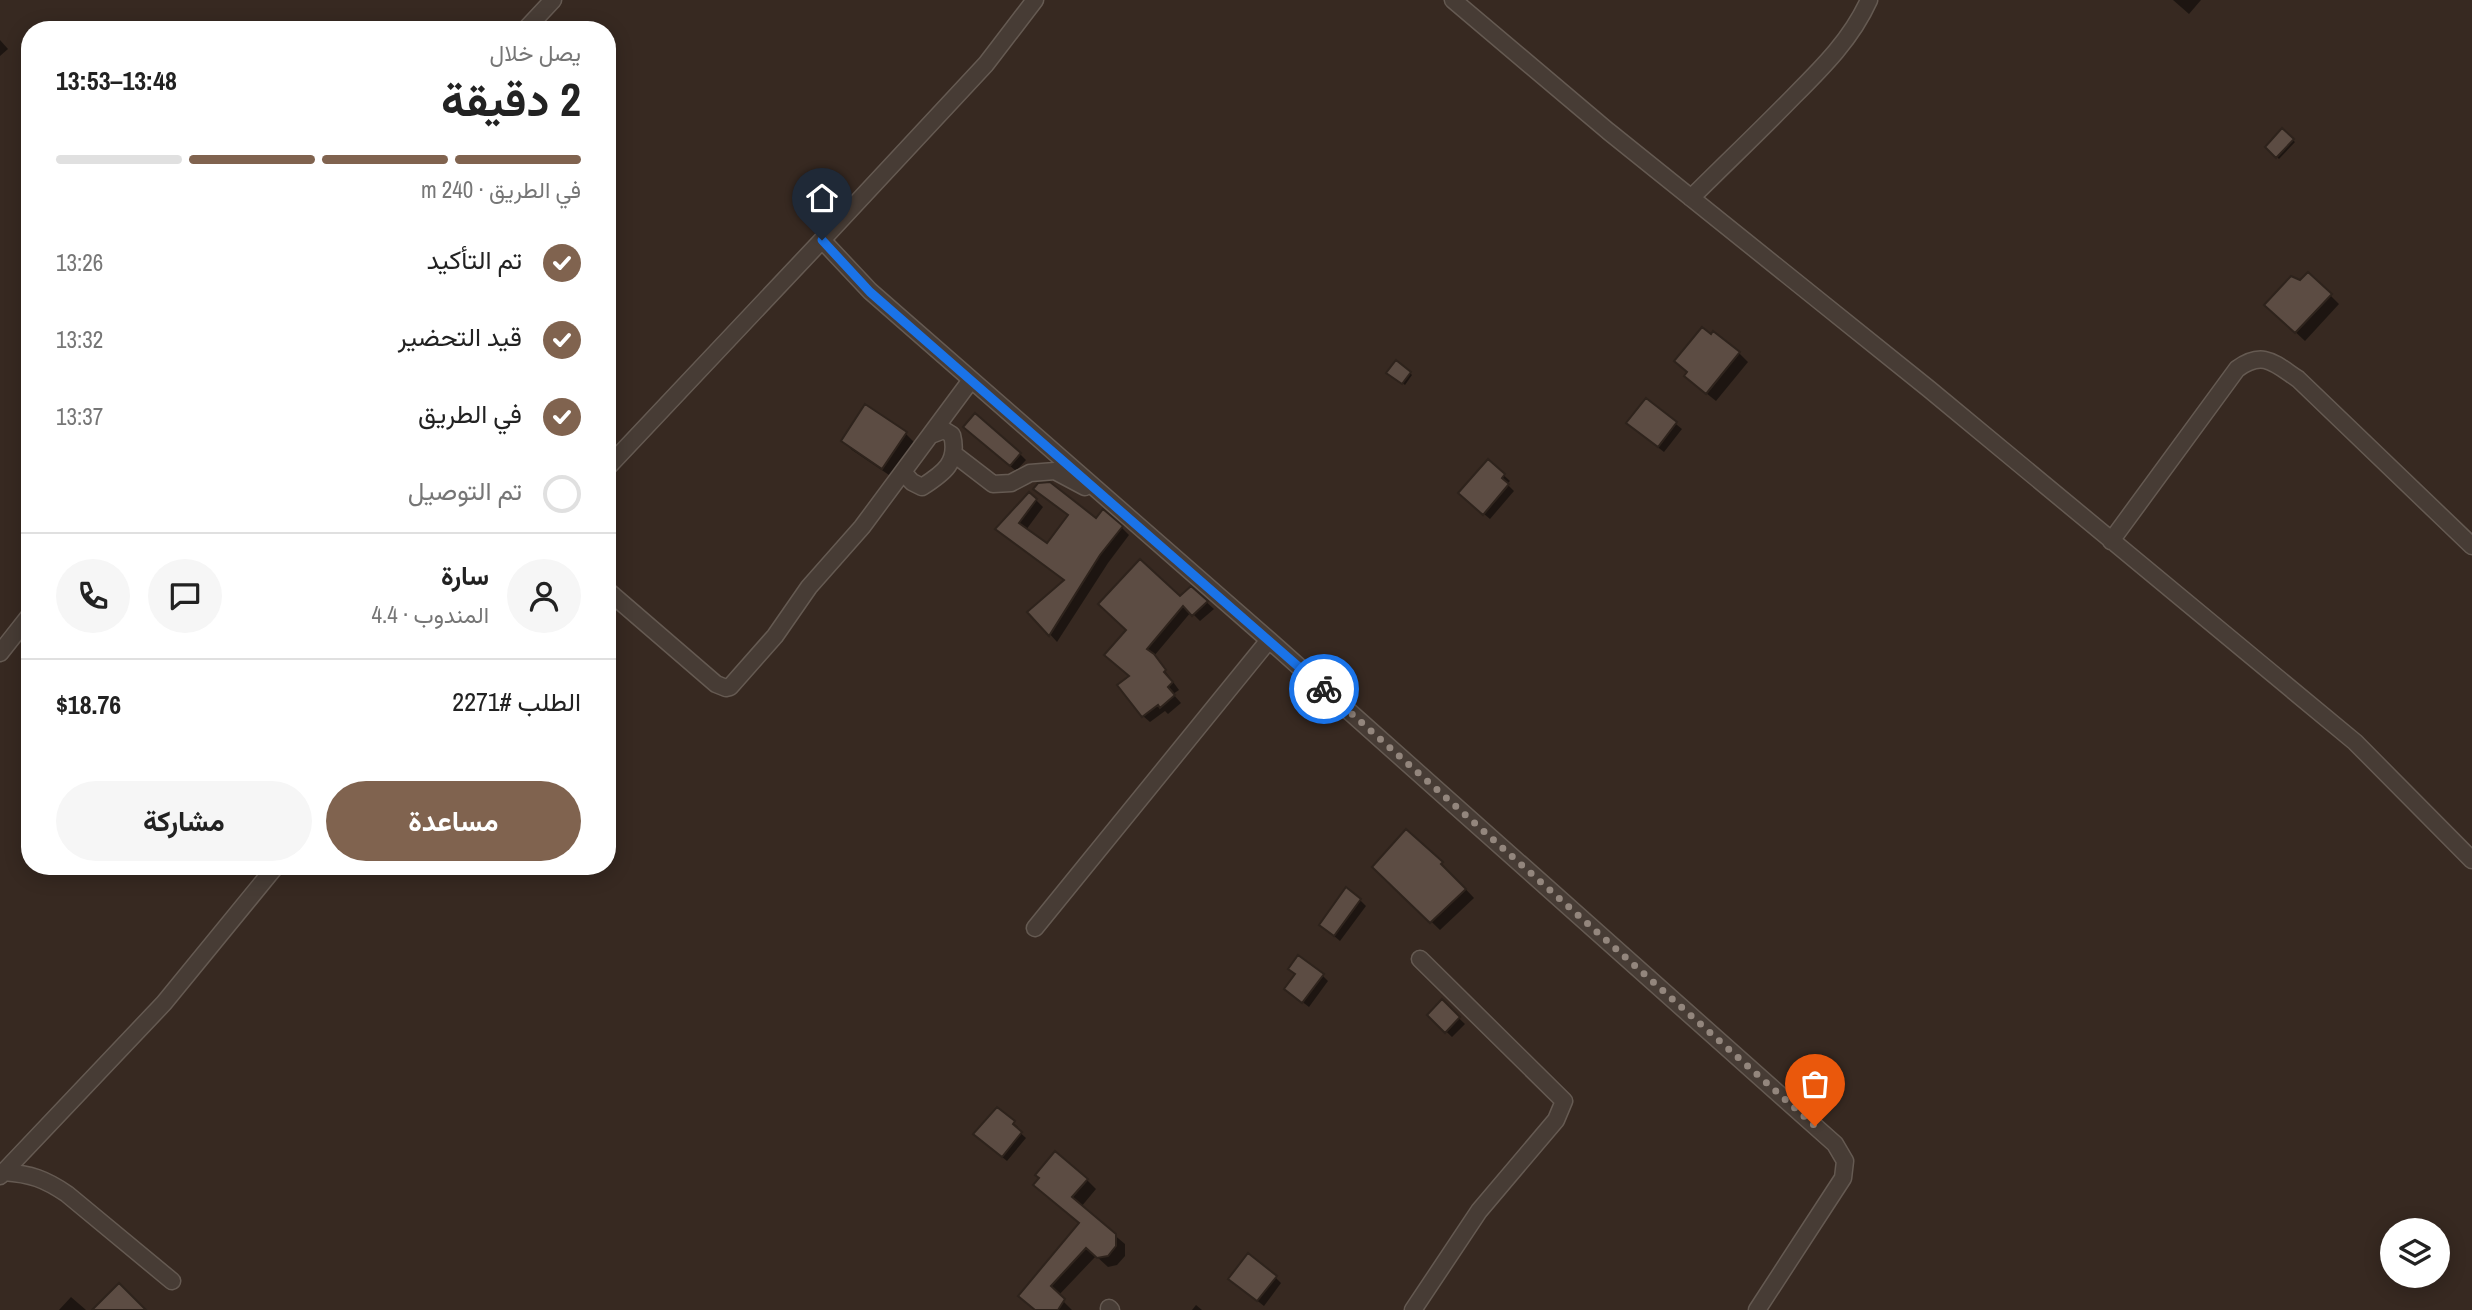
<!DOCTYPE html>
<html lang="ar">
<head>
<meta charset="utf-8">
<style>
	body { margin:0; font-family:"Archivo Narrow",Vazirmatn,sans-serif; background:#f6f6f6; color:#222; direction:rtl; height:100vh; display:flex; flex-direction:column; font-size:26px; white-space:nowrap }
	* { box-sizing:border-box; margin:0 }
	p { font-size:23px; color:#767676 }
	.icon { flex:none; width:38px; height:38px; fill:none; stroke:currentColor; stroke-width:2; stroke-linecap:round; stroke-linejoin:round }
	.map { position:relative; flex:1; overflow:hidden; direction:ltr }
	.side { position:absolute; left:21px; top:21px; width:595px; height:854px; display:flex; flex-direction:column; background:#fff; border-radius:28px; box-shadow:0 4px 18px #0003; direction:rtl }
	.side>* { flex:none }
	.buttons { position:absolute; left:2380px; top:1218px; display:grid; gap:14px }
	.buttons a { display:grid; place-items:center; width:70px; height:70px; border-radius:50%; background:#fff; box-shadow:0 4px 18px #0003; font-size:35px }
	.pin { position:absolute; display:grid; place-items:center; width:60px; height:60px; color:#fff; margin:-72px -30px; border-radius:50% 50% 50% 0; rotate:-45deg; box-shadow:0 0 7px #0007 }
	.pin .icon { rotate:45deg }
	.courier { position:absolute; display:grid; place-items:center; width:70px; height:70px; margin:-35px; border:5px solid #1a73e8; border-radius:50%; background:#fff; color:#222; box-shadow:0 2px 9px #0007 }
	.head em { font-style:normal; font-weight:700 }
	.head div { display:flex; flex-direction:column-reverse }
	.head { display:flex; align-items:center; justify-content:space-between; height:119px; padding:0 35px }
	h1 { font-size:46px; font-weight:700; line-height:52px }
	.bar { display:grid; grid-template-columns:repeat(4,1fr); gap:10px 7px; align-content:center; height:84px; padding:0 35px }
	.bar i { height:9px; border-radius:5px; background:#e0e0e0 }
	.bar .current { background:#80634f }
	.bar p { grid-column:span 4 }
	.line { display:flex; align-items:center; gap:18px; padding:0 35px; border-top:2px solid #e0e0e0 }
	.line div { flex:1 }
	.round { display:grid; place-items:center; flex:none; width:74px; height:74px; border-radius:37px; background:#f6f6f6 }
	ol { padding:0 35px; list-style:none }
	li { display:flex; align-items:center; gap:21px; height:77px }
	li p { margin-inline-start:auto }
	li .icon { padding:7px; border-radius:50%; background:#80634f; color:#fff; stroke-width:4 }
	li:last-child { color:#767676 }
	li i { width:38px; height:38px; border:4px solid #e0e0e0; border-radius:50% }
	.button { display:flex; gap:14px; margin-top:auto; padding:14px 35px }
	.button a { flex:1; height:80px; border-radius:42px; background:#80634f; color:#fff; font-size:28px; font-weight:700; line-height:80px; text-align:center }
	.button a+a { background:#f6f6f6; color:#222 }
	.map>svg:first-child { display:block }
	.shadow { fill:#0007 }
	.building { fill:#5c4c43; stroke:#2e231c; stroke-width:2 }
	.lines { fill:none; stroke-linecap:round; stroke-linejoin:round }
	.street-casing { stroke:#655a52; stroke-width:19 }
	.street { stroke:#473c35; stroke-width:16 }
	.done { stroke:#93867d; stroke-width:7; stroke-dasharray:0 12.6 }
	.route { stroke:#1a73e8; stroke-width:9 }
</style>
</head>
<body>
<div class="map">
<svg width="2472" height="1310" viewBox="0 0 2472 1310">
	<rect width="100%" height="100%" fill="#372921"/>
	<path class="shadow" d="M2173,0h28l-12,14z
		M0,40l8,9 -8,7z
		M2282,131l13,11 -16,17 -12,-12z
		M2330,295l9,9 -34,37 -29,-27z
		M1739,353l9,9 -32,39 -20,-16z
		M1389,372l21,1 2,2 -7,10z
		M1646,400l36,29 -18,23 -30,-23z
		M971,433l49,21 6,6 -10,11z
		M906,434l9,9 -23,34 -40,-27 -9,-9z
		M1488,461l22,20 -3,3 7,7 -24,28 -24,-20z
		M1042,496l55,25 24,6 8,8 -21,28 -51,79 -27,-30 36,-31 -69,-52 39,-29 7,7 -17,23 21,15 22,-29z
		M1191,588l23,21 -14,12 -9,-9 -37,44 25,34 -6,4 8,9 -13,11 -3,-3 -15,11 -7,-6 -12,-39 -18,-15z
		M1441,863l33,35 -34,32 -65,-63z
		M1360,900l6,6 -26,35 -19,-16z
		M1323,976l5,5 -19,26 -17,-13z
		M1442,1002l23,22 -13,13 -23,-22z
		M1013,1123l5,4 -2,2 10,9 -19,23 -27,-22z
		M1087,1180l9,9 -15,18 44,37v12l-8,9 -9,2 -12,-11 -38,40 14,14h-36l44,-86 -36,-31z
		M1276,1278l5,5 -17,23 -28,-22z
		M71,1297l15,13h-27z
		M1196,1305l6,5h-10z"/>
	<path class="building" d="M2282,128l12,11 -18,19 -11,-11z
		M2308,272l24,22 -37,39 -31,-28 27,-29 9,4z
		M1702,327l9,7 2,-3 27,21 -34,42 -22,-18 3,-4 -13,-11z
		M1396,360l15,12 -9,12 -16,-11z
		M1646,398l31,24 -19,25 -32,-24z
		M865,404l42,28 -25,37 -41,-28z
		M975,413l46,40 -11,13 -47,-39z
		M1488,459l17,15 -3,4 7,6 -26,31 -25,-22z
		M1050,482l46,36 7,-9 20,17 -23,29 -51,81 -22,-24 37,-32 -69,-51 34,-37 8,7 -18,24 28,20 21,-28 -35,-26 5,-6z
		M1140,559l40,37 11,-10 17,15 -16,15 -9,-10 -36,43 7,5 12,16 -2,2 9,10 -5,5 7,8 -15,13 -2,-3 -16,12 -25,-32 12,-9 -25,-21 22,-25 -28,-26z
		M1406,829l37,33 -2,2 25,25 -36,34 -58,-56z
		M1346,887l15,12 -27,37 -15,-11z
		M1298,955l26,19 -22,29 -18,-14 11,-15 -7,-5z
		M1442,999l18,18 -15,16 -18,-18z
		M997,1107l18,14 -2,3 9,8 -20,25 -29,-23z
		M1055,1151l33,28 -16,18 44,37v12l-8,10 -11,2 -11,-10 -35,38 14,13 -7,11h-23l-17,-14 61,-73 -46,-38 6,-7 -4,-3z
		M1248,1253l29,23 -20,25 -29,-22z
		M119,1283l27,27h-54z"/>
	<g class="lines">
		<defs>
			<path id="street" d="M1035,0l-49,64 -164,176 48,51 399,349 566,504 10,17 -2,17 -86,132
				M1453,0l155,131 321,258 426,353 117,118
				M525,30l28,-30
				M1691,198c34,-34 69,-67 103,-102 29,-29 58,-58 75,-96
				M954,454l39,30 18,-1 19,-10 25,-2 30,16
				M607,468l215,-228
				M903,472l9,10 10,5c22,-14 37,-25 30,-52l-8,-5 -13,5
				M2111,541l126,-172c26,-19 37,-6 61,10l174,167
				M607,590l109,94 10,4 4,-1 45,-51 34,-49 53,-60 109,-147
				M0,653l30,-38
				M1035,928l234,-288
				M4,1172c27,2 41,7 63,22l105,87
				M0,1176l164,-173 112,-137
				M1109,1308l2,2
				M1413,1310l66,-99 77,-91 8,-19 -144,-142"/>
		</defs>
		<use href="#street" class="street-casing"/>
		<use href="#street" class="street"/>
	</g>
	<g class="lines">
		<path class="done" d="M1324,689l491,437"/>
		<path class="route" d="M822,240l48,52 454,397"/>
	</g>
</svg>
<div class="buttons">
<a><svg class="icon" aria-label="layers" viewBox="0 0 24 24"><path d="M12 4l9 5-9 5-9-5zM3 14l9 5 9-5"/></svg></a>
</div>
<div class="pin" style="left:1815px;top:1126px;background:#ea580c"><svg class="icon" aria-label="bag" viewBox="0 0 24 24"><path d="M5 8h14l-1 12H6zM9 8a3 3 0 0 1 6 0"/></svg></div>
<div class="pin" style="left:822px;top:240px;background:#1f2937"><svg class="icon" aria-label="home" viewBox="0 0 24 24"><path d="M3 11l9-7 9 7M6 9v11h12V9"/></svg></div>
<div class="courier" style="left:1324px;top:689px"><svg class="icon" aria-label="bike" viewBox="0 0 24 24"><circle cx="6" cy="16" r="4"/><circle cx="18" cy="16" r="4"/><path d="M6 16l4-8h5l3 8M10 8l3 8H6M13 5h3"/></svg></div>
<section class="side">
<div class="head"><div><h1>2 دقيقة</h1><p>يصل خلال</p></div><em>13:48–13:53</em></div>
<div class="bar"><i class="current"></i><i class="current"></i><i class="current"></i><i></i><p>في الطريق · 240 m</p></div>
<ol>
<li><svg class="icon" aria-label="check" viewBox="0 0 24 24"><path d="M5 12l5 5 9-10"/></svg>تم التأكيد<p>13:26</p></li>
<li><svg class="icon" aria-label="check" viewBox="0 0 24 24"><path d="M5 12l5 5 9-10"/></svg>قيد التحضير<p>13:32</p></li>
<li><svg class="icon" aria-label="check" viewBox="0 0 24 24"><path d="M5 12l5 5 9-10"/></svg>في الطريق<p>13:37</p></li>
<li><i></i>تم التوصيل</li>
</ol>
<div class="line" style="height:126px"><a class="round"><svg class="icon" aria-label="person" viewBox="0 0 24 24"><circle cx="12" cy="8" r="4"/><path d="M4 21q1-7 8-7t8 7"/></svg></a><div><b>سارة</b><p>المندوب · 4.4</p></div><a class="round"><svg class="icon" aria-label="chat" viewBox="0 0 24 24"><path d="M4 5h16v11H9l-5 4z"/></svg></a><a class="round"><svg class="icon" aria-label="phone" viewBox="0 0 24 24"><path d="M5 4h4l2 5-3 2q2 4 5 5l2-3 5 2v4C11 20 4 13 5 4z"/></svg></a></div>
<div class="line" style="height:91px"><div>الطلب #2271</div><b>$18.76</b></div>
<div class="button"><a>مساعدة</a><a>مشاركة</a></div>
</section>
</div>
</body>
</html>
